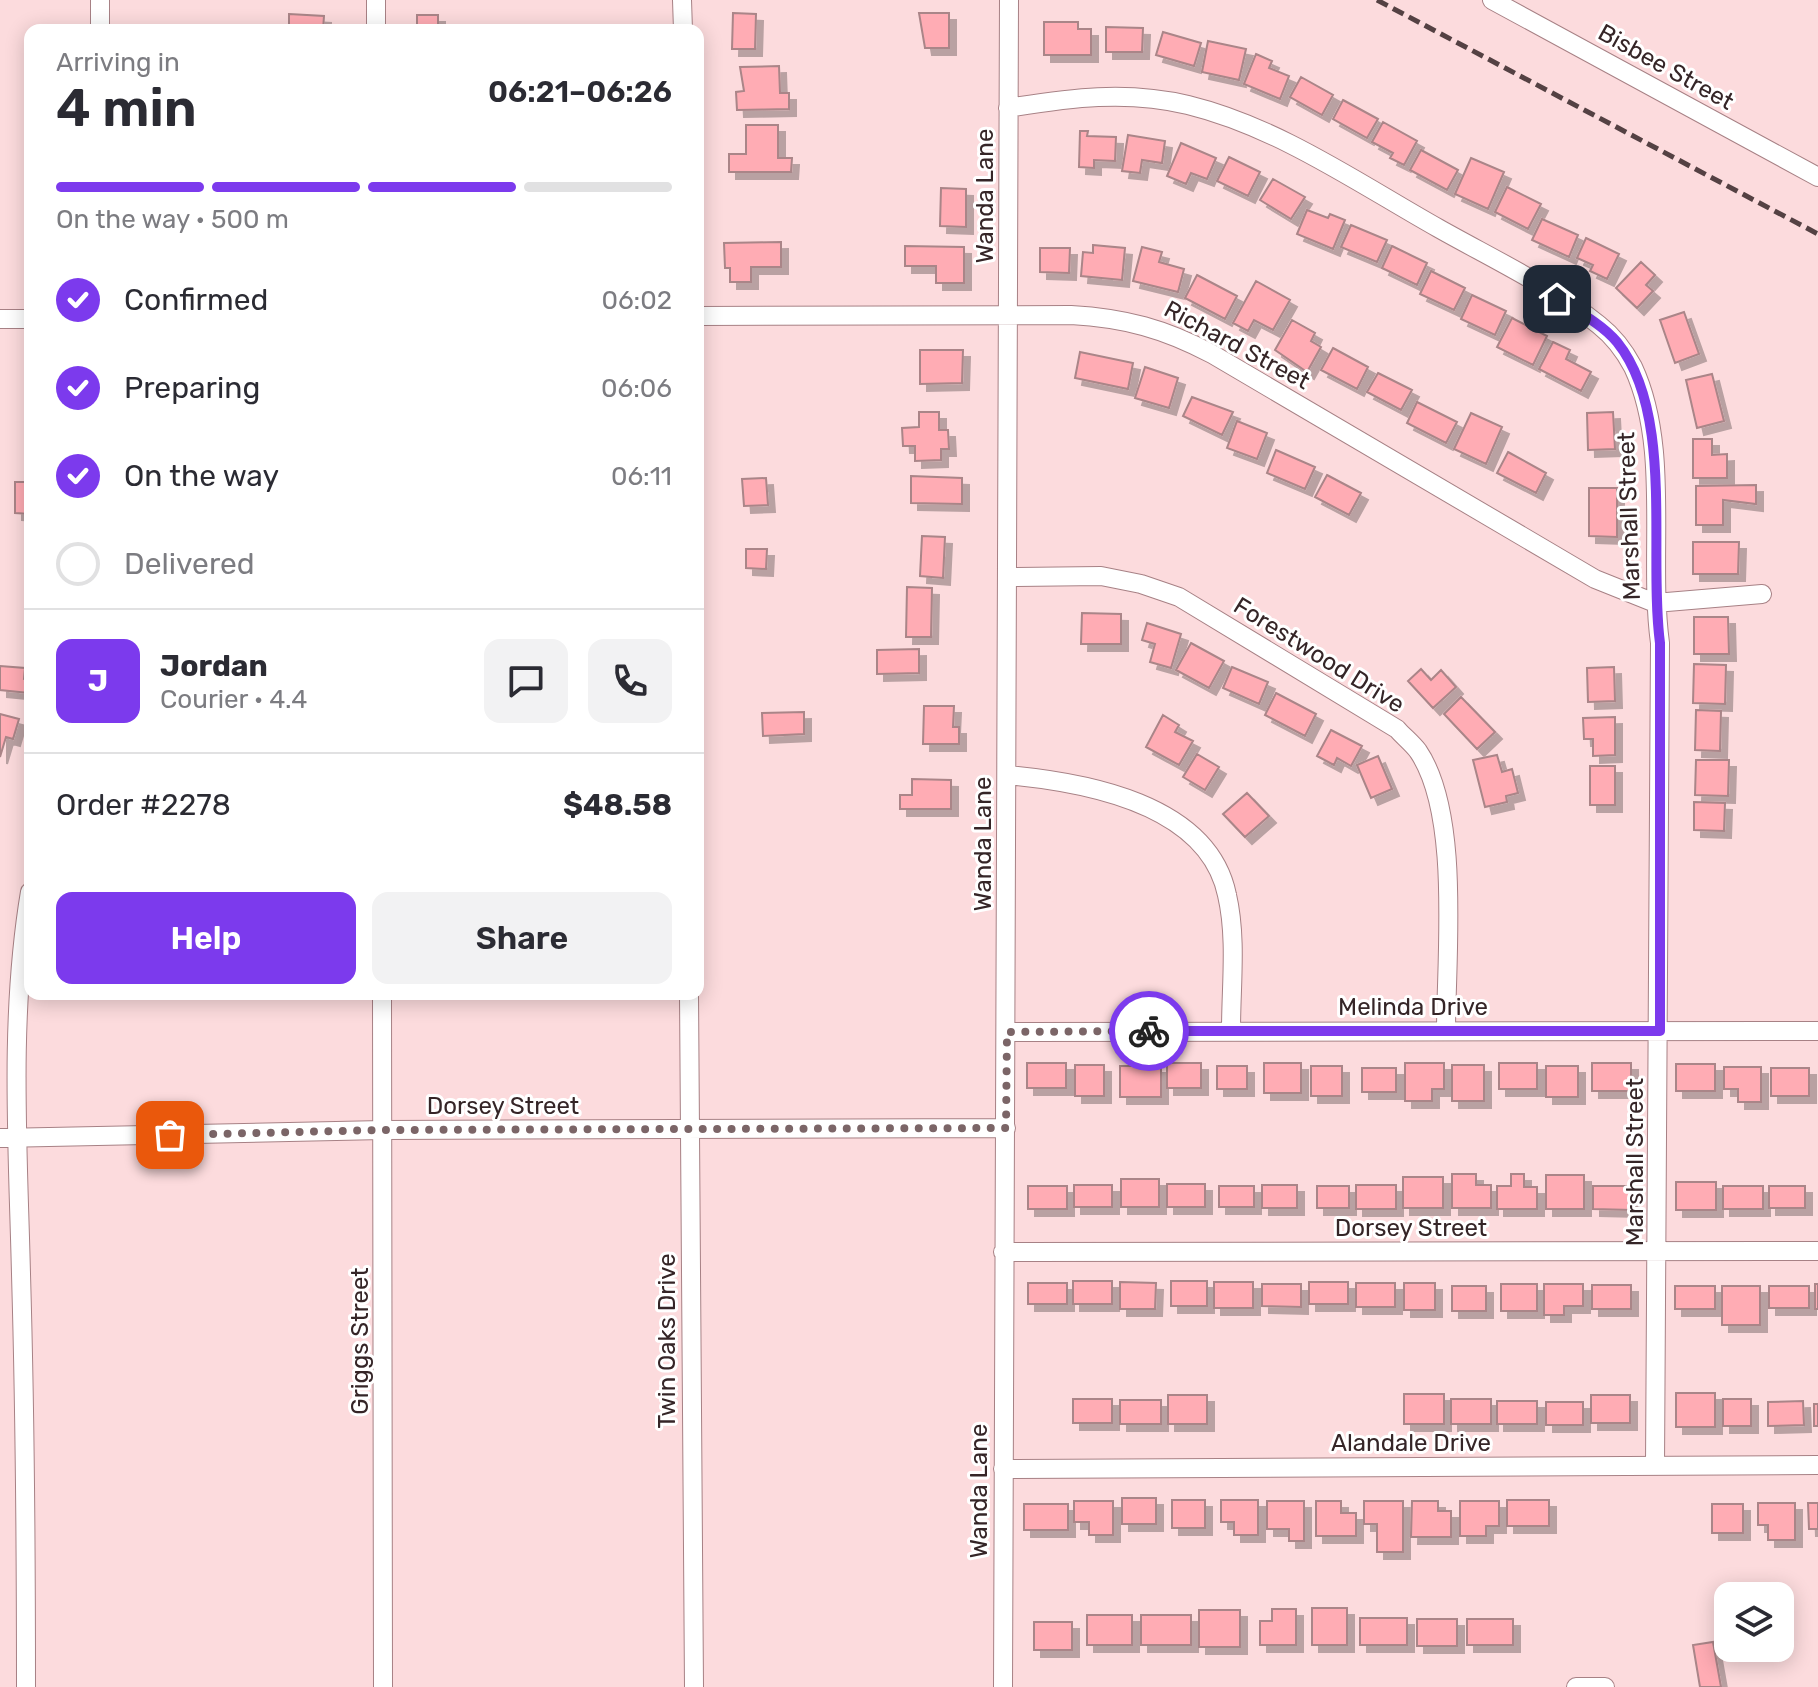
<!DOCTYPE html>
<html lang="en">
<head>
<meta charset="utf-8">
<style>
	body { margin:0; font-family:Rubik,sans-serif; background:#f2f2f3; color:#2b2b33; height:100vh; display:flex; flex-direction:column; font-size:30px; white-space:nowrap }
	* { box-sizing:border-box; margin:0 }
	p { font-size:26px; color:#7c7c81 }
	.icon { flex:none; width:44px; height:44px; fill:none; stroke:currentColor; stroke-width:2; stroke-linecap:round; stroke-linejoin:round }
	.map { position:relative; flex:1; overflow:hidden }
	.sheet { position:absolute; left:24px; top:24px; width:680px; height:976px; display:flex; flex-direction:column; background:#fff; border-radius:16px; box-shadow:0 4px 20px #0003 }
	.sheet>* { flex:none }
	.fabs { position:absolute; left:1714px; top:1582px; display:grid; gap:16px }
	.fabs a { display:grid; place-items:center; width:80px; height:80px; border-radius:16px; background:#fff; box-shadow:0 4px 20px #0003; font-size:40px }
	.pin { position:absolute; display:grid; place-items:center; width:68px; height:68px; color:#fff; margin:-34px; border-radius:16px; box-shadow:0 4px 12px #0006 }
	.courier { position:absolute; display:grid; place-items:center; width:80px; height:80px; margin:-40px; border:6px solid #7c3aed; border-radius:50%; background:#fff; color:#222; box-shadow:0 2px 10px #0007 }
	.headline em { font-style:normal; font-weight:600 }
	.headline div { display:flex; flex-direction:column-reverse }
	.headline { display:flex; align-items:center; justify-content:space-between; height:136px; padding:0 32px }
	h1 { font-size:52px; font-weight:600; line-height:60px }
	.bar { display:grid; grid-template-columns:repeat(4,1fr); gap:12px 8px; align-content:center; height:96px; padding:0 32px }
	.bar i { height:10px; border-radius:6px; background:#e1e1e2 }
	.bar .active { background:#7c3aed }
	.bar p { grid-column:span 4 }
	.line { display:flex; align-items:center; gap:20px; padding:0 32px; border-top:2px solid #e1e1e2 }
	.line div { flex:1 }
	.round { display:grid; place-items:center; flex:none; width:84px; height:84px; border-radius:16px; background:#f2f2f3 }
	ol { padding:0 32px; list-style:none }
	li { display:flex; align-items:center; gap:24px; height:88px }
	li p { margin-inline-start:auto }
	li .icon { padding:8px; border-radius:50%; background:#7c3aed; color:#fff; stroke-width:4 }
	li:last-child { color:#7c7c81 }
	li i { width:44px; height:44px; border:4px solid #e1e1e2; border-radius:50% }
	.primary-button { display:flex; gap:16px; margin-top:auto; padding:16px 32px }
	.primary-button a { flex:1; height:92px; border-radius:16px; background:#7c3aed; color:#fff; font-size:32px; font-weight:600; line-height:92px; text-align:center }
	.primary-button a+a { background:#f2f2f3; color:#2b2b33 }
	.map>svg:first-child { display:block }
	.building { fill:#ffacb4; stroke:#aa8588; stroke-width:2; filter:url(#shadow) }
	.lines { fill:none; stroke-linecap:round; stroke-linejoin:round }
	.minor-casing { stroke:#a78185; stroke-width:20 }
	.minor { stroke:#fff; stroke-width:18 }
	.rail { stroke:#544143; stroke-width:5; stroke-dasharray:12 6; stroke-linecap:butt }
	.done { stroke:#7b6567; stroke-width:8; stroke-dasharray:0 14.4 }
	.route { stroke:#7c3aed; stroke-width:10 }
	.labels { text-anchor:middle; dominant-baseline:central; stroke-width:6; stroke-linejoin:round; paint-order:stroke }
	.street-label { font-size:24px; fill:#352527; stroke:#fff }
</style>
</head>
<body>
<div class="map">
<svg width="1818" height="1687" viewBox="0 0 1818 1687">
	<defs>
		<filter id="shadow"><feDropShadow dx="7" dy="7" stdDeviation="0" flood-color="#0004"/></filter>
	</defs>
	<rect width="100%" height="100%" fill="#fcdbdd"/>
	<path class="building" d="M733,13l23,1 -1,35h-23z
		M919,13h30v35h-24z
		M289,14l35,2 -1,14h-34z
		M417,15h21v11h7v4h-28z
		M1044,22h34v7h13v26h-47z
		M643,25v5h-44v-4z
		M1106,27l37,1 -1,24h-36z
		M1163,32l38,11 -7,23 -38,-11z
		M1208,41l38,8 -7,31 -37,-8z
		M1256,54l16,7 -3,7 20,8 -9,23 -36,-15z
		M779,66l1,27h9v16l-52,1 -1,-18 8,-1 -4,-24z
		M1301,77l32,18 -11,20 -32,-18z
		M1343,100l35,19 -11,19 -34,-19z
		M1383,122l34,19 -13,24 -14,-7 3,-5 -21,-11z
		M746,125h32v33h14l-1,14h-62v-18h17z
		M1080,131h8l-1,5 29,1 -1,24 -21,-1v8l-15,-1z
		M1128,135l37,6 -3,22 -20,-3 -2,13 -18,-2z
		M1181,143l35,15 -9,21 -16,-6 -5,11 -19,-8z
		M1421,150l37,20 -11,20 -37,-20z
		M1229,157l31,15 -12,24 -31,-15z
		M1471,158l33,14 -16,37 -33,-15z
		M1273,179l32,18 -14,22 -31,-19z
		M1507,187l34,17 -13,25 -33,-17z
		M941,188l25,1v38l-26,-1z
		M1307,210l21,8 2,-4 15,6 -12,29 -36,-15z
		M1542,219l36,16 -9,22 -37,-17z
		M1351,225l36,15 -10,22 -36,-15z
		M1586,238l33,16 -12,25 -17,-8 3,-6 -16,-7z
		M781,242v25h-30v15h-21v-14h-5l-1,-25z
		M1093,245l32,3 -3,32 -41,-4 2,-24 10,1z
		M905,246l59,1v36h-28v-17h-31z
		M1392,246l35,17 -10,22 -35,-17z
		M1142,247l20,5 -3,10 25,7 -6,23 -45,-11z
		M1040,248h30l-1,25 -29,-1z
		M1641,262l14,13 -9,10 7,6 -16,17 -21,-20z
		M1431,271l34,17 -11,22 -34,-16z
		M1197,275l40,21 -12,23 -40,-21z
		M1256,281l34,19 -17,30 -19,-10 -6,11 -15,-8z
		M1472,295l34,16 -11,24 -34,-16z
		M1684,312l15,42 -24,9 -15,-43z
		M1512,318l35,18 -14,29 -36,-18z
		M1292,320l23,13 -4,8 10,6 -14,25 -32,-22z
		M1553,342l17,8 -4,9 25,13 -10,19 -42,-22z
		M1333,348l35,19 -11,22 -36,-19z
		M920,350h43l-1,33 -42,1z
		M1080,352l53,11 -5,26 -53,-11z
		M1145,367l33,11 -9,30 -34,-10z
		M1378,373l34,17 -11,20 -34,-18z
		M1712,374l12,47 -27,7 -11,-48z
		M1192,397l41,15 -11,23 -39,-19z
		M1417,402l40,20 -11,21 -39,-20z
		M919,412h20v18h9l1,19h-8v11l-26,1v-15h-12l-1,-18 17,-1z
		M1613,412l2,37 -27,1 -1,-37z
		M1471,413l31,14 -16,37 -32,-15z
		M1237,421l30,12 -10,26 -30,-11z
		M1693,439h19v16l15,-1v24h-34z
		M1276,450l39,17 -10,22 -38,-16z
		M1508,452l38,21 -10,20 -39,-20z
		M1327,475l34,18 -12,22 -34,-18z
		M911,476l51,2v26l-51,-1z
		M766,478l2,27 -24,1 -2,-27z
		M15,482h15v32l-15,-1z
		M1756,485v19l-33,-4v25h-27v-39z
		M1589,488h28v49l-28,-1z
		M922,536l23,1 -2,41 -23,-2z
		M1693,542h46l-1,32h-45z
		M746,549h21l-1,20 -20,-1z
		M907,587l25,1 -1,49h-25z
		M1082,613l39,1v30h-40z
		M1694,617h34l1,37h-35z
		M1147,623l34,11 -10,34 -21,-6 5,-18 -13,-4z
		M1191,643l33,18 -15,27 -33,-18z
		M919,649v24l-42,1v-24z
		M1694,664l32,1 -1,39 -32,-1z
		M0,666l25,2 -1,11 6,1 -1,13 -29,-3z
		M1232,667l36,15 -9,22 -36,-16z
		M1614,667l1,34 -27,1 -1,-34z
		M1421,669l10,11 10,-10 15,17 -23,21 -25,-27z
		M1276,693l40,21 -11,22 -40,-21z
		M1461,697l34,35 -18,17 -33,-35z
		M924,706h30l-1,21h6v17h-36z
		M1696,710l25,1 -1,40 -25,-1z
		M804,712v22l-41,2 -1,-23z
		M0,714l19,5 -6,20 -7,-2 -6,20z
		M1163,715l16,10 -4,7 18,9 -14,24 -33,-18z
		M1615,717v38l-22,1v-17h-9l-1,-21z
		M1331,730l31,16 -11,20 -14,-8 -3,7 -17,-9z
		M1197,754l22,13 -14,23 -22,-13z
		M1497,755l5,17 10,-3 6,24 -12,3 1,6 -22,5 -12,-47z
		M1378,756l14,33 -21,9 -14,-33z
		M1696,760h33l-1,36 -33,-1z
		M1590,766h25v39h-25z
		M912,779l39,1v29h-51v-14h12z
		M1247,793l22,23 -24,21 -22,-23z
		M1694,802l31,1 -1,28 -30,-1z
		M1027,1063h39v25h-39z
		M1167,1063h34v25h-34z
		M1264,1063h37v30h-37z
		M1405,1063h39v26h-12v12h-27z
		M1499,1063h38v26h-38z
		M1592,1063h39v28h-39z
		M1676,1064h39v27h-39z
		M1075,1065h29v31h-29z
		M1452,1065h32v36h-32z
		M1120,1066h41v31h-41z
		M1217,1066h30v23h-30z
		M1311,1066h31v30h-31z
		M1546,1066h32v31h-32z
		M1724,1067h37v35h-23v-13h-14z
		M1362,1068h34v24h-34z
		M1771,1068h38v28h-38z
		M1452,1174h24v11h15v23h-39z
		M1511,1174h13v13h13v22h-40v-23h14z
		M1546,1175h38v34h-38z
		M1403,1177h40v31h-40z
		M1121,1179h38v28h-38z
		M1676,1182h40v28h-40z
		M1167,1184h38v23h-38z
		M1074,1185h38v22h-38z
		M1262,1185h35v23h-35z
		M1356,1185h40v24h-40z
		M1028,1186h39v23h-39z
		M1219,1186h35v21h-35z
		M1317,1186h32v22h-32z
		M1593,1186h39v24l-39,-1z
		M1723,1186h40v23h-40z
		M1769,1186h36v22h-36z
		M1073,1281h39v23h-39z
		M1171,1281h36v25h-36z
		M1120,1282l36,1 -1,26h-35z
		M1214,1282h39v26h-39z
		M1309,1282h39v22h-39z
		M1028,1283h39v21h-39z
		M1356,1283h39v24h-39z
		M1404,1283h31v27h-31z
		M1262,1284h39v23l-39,-1z
		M1501,1284h36v27h-36z
		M1544,1284h39v22h-19v9h-20z
		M1815,1284h3v25h-3z
		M1592,1285h39v24h-39z
		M1452,1286h34v25h-34z
		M1675,1286h40v23h-40z
		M1722,1286h38v39h-38z
		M1769,1286h40v22h-40z
		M1676,1393h39v34h-39z
		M1404,1394h40v30h-40z
		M1168,1395h39v29h-39z
		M1591,1395h39v28h-39z
		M1073,1399h39v24h-39z
		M1451,1399h40v25h-40z
		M1723,1399h28v27h-28z
		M1120,1400h41v24h-41z
		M1497,1401h40v23h-40z
		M1803,1401l1,24 -36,1v-24z
		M1546,1402h37v23h-37z
		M1814,1404h4v22h-4z
		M1122,1498h34v26h-34z
		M1172,1500h33v28h-33z
		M1221,1500h37v35h-24v-13h-13z
		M1507,1500h42v26h-42z
		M1074,1501h39v34h-24v-13h-15z
		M1267,1501h37v40h-15v-12h-22z
		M1316,1501h25v12h15v23h-40z
		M1364,1501h39v51h-26v-28h-13z
		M1412,1501h26v10h13v26h-40z
		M1460,1501h39v25h-13v10h-26z
		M1758,1503h37v37h-27v-15h-10z
		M1808,1503h10v26h-9z
		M1024,1504h44v26h-44z
		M1712,1504h31v29h-31z
		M1312,1608h35v37h-35z
		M1272,1609h24v36h-36v-24h12z
		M1199,1610h41v37h-41z
		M1087,1615h45v30h-45z
		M1141,1615h50v30h-50z
		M1360,1618h47v27h-47z
		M1417,1619h40v27h-40z
		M1467,1619h46v26h-46z
		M1034,1622h38v28h-38z
		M1713,1642l8,45h-21l-7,-42z"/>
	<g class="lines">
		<defs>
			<path id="minor" d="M376,0v30
				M682,0l1,30
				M1492,0l326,177
				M100,30v-30
				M1008,108c62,-10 118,-18 180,-3 90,22 170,78 250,123 53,30 113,58 161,97 14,11 26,27 34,42 38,81 15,188 27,276l-5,822
				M698,316l373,-1c54,3 94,14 141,39l383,225 60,24 107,-9
				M0,319h30
				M1007,577l94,-1 40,8 38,13 218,132c6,7 15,14 21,22 43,63 28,205 28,280
				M1007,775c77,7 201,28 220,120 10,43 4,91 4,135
				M382,994l1,693
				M689,994l5,693
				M1007,1032l811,-1
				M0,1138l383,-8 623,-2
				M1003,1252l815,-1
				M1003,1469l815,-4
				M26,1687c0,-138 -1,-275 -5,-413 -3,-126 -12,-257 9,-382
				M1003,1687l6,-1687
				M1576,1687h29"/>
		</defs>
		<use href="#minor" class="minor-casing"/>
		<use href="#minor" class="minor"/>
		<path class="rail" d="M1377,0l441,234"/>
	</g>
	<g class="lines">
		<path class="done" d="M170,1135l213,-5 623,-2 1,-96 142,-1"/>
		<path class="route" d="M1149,1031h511v-388c-12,-89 15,-229 -43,-301 -16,-19 -39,-30 -60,-43"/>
	</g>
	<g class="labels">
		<g class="street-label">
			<text transform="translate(1666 67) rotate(29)">Bisbee Street</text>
			<text transform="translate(985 196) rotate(-90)">Wanda Lane</text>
			<text transform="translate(1237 345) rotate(28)">Richard Street</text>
			<text transform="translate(1629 516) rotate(-92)">Marshall Street</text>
			<text transform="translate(1319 655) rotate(32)">Forestwood Drive</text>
			<text transform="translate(983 844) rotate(-90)">Wanda Lane</text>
			<text x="1413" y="1007">Melinda Drive</text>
			<text x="503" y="1106">Dorsey Street</text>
			<text transform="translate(1635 1162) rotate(-90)">Marshall Street</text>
			<text x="1411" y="1228">Dorsey Street</text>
			<text transform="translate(360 1341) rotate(-90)">Griggs Street</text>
			<text transform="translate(667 1341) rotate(-90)">Twin Oaks Drive</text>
			<text x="1411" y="1443">Alandale Drive</text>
			<text transform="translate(979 1491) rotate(-90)">Wanda Lane</text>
		</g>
	</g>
</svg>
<div class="fabs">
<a><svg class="icon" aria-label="layers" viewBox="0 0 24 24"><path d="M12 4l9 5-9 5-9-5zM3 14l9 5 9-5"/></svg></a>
</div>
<div class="pin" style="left:170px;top:1135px;background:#ea580c"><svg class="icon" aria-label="bag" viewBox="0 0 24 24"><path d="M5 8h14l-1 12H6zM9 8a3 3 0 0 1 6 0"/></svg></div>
<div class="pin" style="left:1557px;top:299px;background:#1f2937"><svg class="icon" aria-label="home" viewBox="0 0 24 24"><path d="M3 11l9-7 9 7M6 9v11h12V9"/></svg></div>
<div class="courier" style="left:1149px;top:1031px"><svg class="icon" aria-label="bike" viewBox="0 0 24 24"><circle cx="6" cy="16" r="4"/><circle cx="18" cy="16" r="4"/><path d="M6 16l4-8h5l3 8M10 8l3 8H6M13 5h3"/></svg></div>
<section class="sheet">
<div class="headline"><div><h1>4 min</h1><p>Arriving in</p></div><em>06:21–06:26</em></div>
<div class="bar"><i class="active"></i><i class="active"></i><i class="active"></i><i></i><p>On the way · 500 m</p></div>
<ol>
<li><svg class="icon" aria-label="check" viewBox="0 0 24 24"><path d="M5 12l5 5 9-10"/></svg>Confirmed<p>06:02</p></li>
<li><svg class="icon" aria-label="check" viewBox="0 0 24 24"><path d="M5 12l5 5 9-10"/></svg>Preparing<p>06:06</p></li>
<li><svg class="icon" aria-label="check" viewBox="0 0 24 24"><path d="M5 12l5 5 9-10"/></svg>On the way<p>06:11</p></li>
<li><i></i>Delivered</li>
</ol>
<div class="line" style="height:144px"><b class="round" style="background:#7c3aed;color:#fff">J</b><div><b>Jordan</b><p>Courier · 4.4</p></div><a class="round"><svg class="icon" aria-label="chat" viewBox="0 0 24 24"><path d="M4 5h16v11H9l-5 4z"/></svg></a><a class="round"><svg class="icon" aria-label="phone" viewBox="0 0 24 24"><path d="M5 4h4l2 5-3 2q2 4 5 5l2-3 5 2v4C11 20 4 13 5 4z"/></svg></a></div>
<div class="line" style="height:104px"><div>Order #2278</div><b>$48.58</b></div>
<div class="primary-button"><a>Help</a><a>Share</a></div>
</section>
</div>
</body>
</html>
